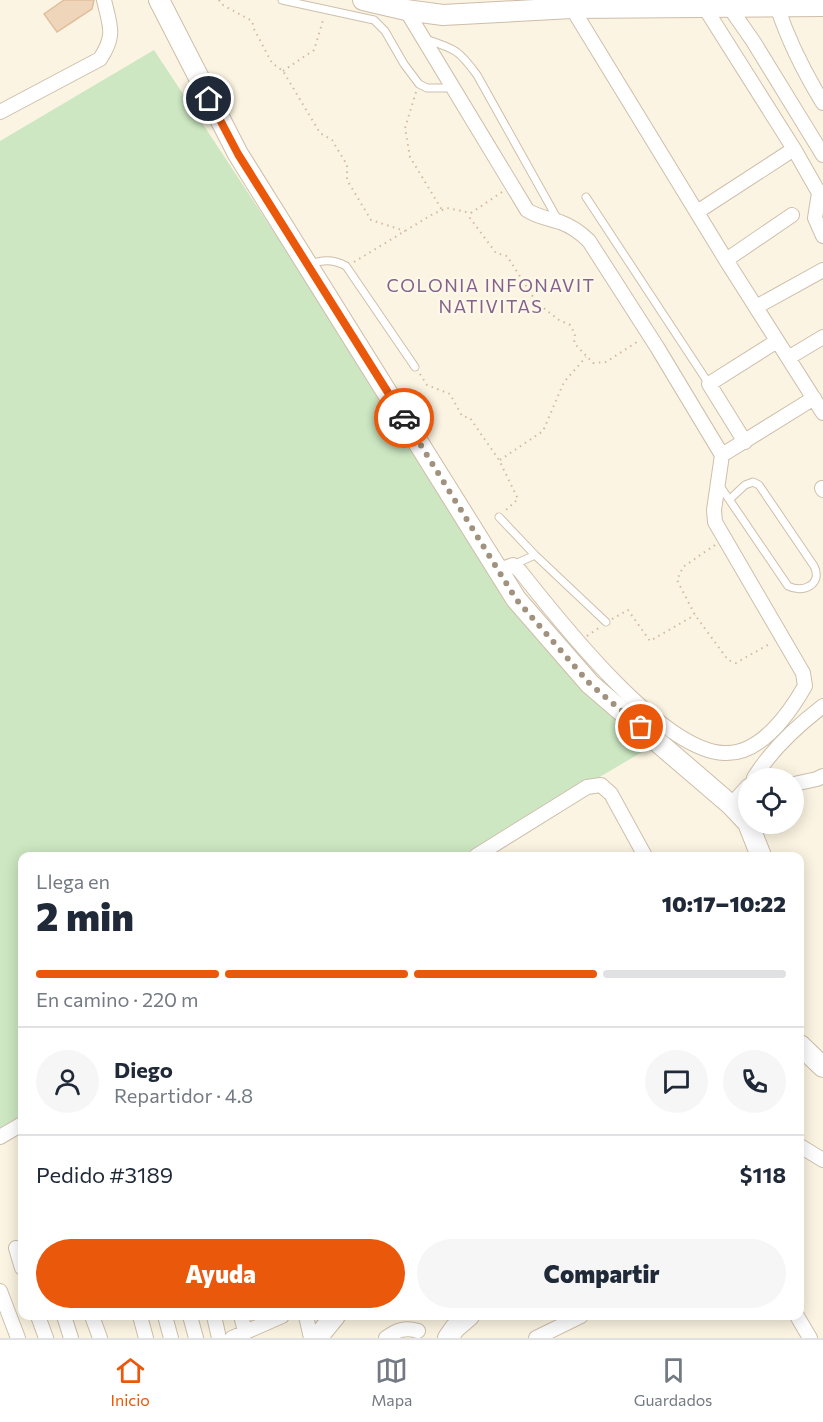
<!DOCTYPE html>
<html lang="es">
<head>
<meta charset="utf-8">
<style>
	body { margin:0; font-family:Commissioner,sans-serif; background:#f6f6f7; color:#1f2937; height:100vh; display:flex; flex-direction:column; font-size:22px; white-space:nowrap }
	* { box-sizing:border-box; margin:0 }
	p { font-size:20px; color:#747a83 }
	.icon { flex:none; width:33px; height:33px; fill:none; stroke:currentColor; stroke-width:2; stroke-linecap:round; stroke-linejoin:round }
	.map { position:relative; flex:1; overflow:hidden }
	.details { position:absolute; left:18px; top:852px; width:786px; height:468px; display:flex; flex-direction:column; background:#fff; border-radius:12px; box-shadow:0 3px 15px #0003 }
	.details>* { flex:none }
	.controls { position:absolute; left:738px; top:768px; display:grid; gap:12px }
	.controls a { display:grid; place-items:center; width:66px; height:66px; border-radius:50%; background:#fff; box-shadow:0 3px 15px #0003; font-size:30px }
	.pin { position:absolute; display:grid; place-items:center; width:51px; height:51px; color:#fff; margin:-26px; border:3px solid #fff; border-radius:50%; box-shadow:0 2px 6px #0007 }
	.courier { position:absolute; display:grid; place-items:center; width:60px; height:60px; margin:-30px; border:4px solid #ea580c; border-radius:50%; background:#fff; color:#222; box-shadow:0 2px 8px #0007 }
	.headline em { font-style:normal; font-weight:800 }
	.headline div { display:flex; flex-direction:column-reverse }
	.headline { display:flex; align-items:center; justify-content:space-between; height:102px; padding:0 18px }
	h1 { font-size:39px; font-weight:800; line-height:45px }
	.bar { display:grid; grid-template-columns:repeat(4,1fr); gap:9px 6px; align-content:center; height:72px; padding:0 18px }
	.bar i { height:8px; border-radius:4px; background:#e0e1e3 }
	.bar .current { background:#ea580c }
	.bar p { grid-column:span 4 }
	.line { display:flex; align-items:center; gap:15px; padding:0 18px; border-top:2px solid #e0e1e3 }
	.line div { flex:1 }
	.round { display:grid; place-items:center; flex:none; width:63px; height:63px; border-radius:32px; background:#f6f6f7 }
	.action { display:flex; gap:12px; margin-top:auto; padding:12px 18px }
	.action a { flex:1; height:69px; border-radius:36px; background:#ea580c; color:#fff; font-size:24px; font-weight:800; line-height:69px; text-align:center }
	.action a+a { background:#f6f6f7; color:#1f2937 }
	.menu { display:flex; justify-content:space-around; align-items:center; height:84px; border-top:2px solid #e0e1e3; background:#fff; font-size:16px; color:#747a83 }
	.menu a { display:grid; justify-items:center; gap:3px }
	.menu .current { color:#ea580c }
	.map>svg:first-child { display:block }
	.green { fill:#cce7c2 }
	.building { fill:#efd6bb; stroke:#e1bf9c; stroke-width:1.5 }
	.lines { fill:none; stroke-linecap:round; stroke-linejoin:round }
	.lane-casing { stroke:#cebfac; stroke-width:9 }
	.street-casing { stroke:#cebfac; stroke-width:16 }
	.secondary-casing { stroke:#cebda8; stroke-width:22 }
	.path { stroke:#d3ba9f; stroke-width:2; stroke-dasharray:1.5 4.5; stroke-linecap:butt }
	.lane { stroke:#fff; stroke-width:7 }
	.street { stroke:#fff; stroke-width:14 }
	.secondary { stroke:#fff; stroke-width:20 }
	.done { stroke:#a1927f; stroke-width:6; stroke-dasharray:0 10.8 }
	.route { stroke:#ea580c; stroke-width:8 }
	.labels { text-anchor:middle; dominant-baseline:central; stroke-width:4.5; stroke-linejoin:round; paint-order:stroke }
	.neighbourhood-label { font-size:18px; letter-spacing:1.5px; fill:#84628d; stroke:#fef8e8 }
</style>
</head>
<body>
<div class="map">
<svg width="823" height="1338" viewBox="0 0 823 1338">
	<rect width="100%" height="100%" fill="#fbf4e2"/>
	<path class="green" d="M154,50l362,549 74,85 52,68 -176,104h-444v265l-22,13v-993z"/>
	<path class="building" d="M64,0h30l-2,9 -35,23 -13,-18z"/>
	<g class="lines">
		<defs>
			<path id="lane" d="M282,0l92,20 11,11 19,33 15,20 8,4h26
				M425,39c30,10 33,10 52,36l81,145
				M586,197l123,187
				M310,264c13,-5 24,-5 36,2l69,101
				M720,486l68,100c15,8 35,-2 26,-20l-55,-81 -6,-3 -8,3 -15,14
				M499,517l36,38 71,67
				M513,565l22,-10"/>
			<path id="street" d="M777,6c11,34 27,66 46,97
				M572,8l154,252 97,153
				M705,8l89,141 25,44 -4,25 8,18
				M730,8l23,33 70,114
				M406,10l121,200c10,7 21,8 33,12 11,4 20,10 29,19l68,106 65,108 -8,55 1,12 88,151 2,13c-16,28 -45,69 -81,67 -63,-2 -166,-134 -204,-182l-7,-6 -14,5
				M0,112l100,-53c16,-24 10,-33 4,-59
				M697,212l97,-63
				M726,260l66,-45
				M756,307l67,-37
				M788,358l35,-21
				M745,442l-36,-58 68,-43
				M722,455l92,-57
				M822,488l1,2
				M754,778c17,-28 43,-52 69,-72
				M794,784l23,-5 6,-3
				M731,805l17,-19
				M476,856l111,-69 14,-2 10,9 34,62
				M0,1137l22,-13
				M800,1146l23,14
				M16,1248l6,20
				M0,1291l18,47
				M38,1316l8,22
				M64,1316l7,22
				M92,1316l8,22
				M140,1316l6,22
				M165,1316l6,22
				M190,1316l6,22
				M214,1316l5,22
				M241,1316l4,15
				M306,1316l5,22
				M797,1316l13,22
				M232,1338l50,-22
				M386,1338c11,-8 19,-11 32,-7
				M536,1338l45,-22"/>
			<path id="secondary" d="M159,0l79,154 278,445 74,85 141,121 17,18 13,33
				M363,0l43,10 37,5 129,-7 251,-2
				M800,1045l23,22
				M317,1338l18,-22
				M448,1338l7,-10 14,-12"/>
		</defs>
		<use href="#lane" class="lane-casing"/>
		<use href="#street" class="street-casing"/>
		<use href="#secondary" class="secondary-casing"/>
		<path class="path" d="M219,0l2,4 31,17 2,8 18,34 11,8 37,62 12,7 15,25v15l24,40 34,11
			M283,71l31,-21 10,-33
			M416,92l-11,36 5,29 32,53
			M502,192l-31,21 -1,5 26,35 11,3 30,47 22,17 11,5 5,9 -1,9 19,20 13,-1 34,-22
			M354,262l79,-48 14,-6 24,5
			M420,374l7,11 23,9 12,22 8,2 29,42 19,39 -13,12
			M500,460l43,-29 21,-49 22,-25
			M715,545l-32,22 -6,13 18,35 33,45 8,3 35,-20
			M612,619l16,-9 22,31 45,-26
			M587,636l13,-9"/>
		<use href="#lane" class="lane"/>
		<use href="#street" class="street"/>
		<use href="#secondary" class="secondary"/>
	</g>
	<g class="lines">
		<path class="done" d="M404,418l112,181 74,85 51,43"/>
		<path class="route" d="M209,99l29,55 166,264"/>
	</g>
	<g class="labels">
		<g class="neighbourhood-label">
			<text x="491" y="285">COLONIA INFONAVIT<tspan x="491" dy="21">NATIVITAS</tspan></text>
		</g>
	</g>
</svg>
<div class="controls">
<a><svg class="icon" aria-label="locate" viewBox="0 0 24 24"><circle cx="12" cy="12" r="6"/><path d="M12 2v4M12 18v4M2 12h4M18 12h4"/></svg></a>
</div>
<div class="pin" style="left:641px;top:727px;background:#ea580c"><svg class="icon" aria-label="bag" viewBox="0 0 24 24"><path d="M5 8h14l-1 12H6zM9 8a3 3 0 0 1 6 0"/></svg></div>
<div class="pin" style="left:209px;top:99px;background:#1f2937"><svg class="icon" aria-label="home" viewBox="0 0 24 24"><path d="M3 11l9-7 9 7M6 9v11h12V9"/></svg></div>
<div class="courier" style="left:404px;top:418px"><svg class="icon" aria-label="car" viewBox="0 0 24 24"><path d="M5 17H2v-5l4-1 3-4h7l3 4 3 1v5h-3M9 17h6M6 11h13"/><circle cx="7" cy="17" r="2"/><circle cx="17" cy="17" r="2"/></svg></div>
<section class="details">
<div class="headline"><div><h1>2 min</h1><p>Llega en</p></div><em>10:17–10:22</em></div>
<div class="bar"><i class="current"></i><i class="current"></i><i class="current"></i><i></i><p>En camino · 220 m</p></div>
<div class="line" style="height:108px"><a class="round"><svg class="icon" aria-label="person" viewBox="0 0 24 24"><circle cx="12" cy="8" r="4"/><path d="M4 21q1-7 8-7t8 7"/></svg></a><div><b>Diego</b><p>Repartidor · 4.8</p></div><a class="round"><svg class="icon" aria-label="chat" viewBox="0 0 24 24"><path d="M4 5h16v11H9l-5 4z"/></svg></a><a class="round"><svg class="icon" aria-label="phone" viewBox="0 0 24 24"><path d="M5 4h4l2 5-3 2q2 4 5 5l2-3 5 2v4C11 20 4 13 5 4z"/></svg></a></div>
<div class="line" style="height:78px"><div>Pedido #3189</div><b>$118</b></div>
<div class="action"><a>Ayuda</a><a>Compartir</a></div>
</section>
</div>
<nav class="menu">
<a class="current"><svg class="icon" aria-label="home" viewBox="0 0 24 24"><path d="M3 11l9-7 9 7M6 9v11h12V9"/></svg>Inicio</a>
<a><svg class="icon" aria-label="map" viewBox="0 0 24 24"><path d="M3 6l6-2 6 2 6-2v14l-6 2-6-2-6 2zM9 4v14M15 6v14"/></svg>Mapa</a>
<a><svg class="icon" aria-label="saved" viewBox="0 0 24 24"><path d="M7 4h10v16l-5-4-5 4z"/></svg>Guardados</a>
</nav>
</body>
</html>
